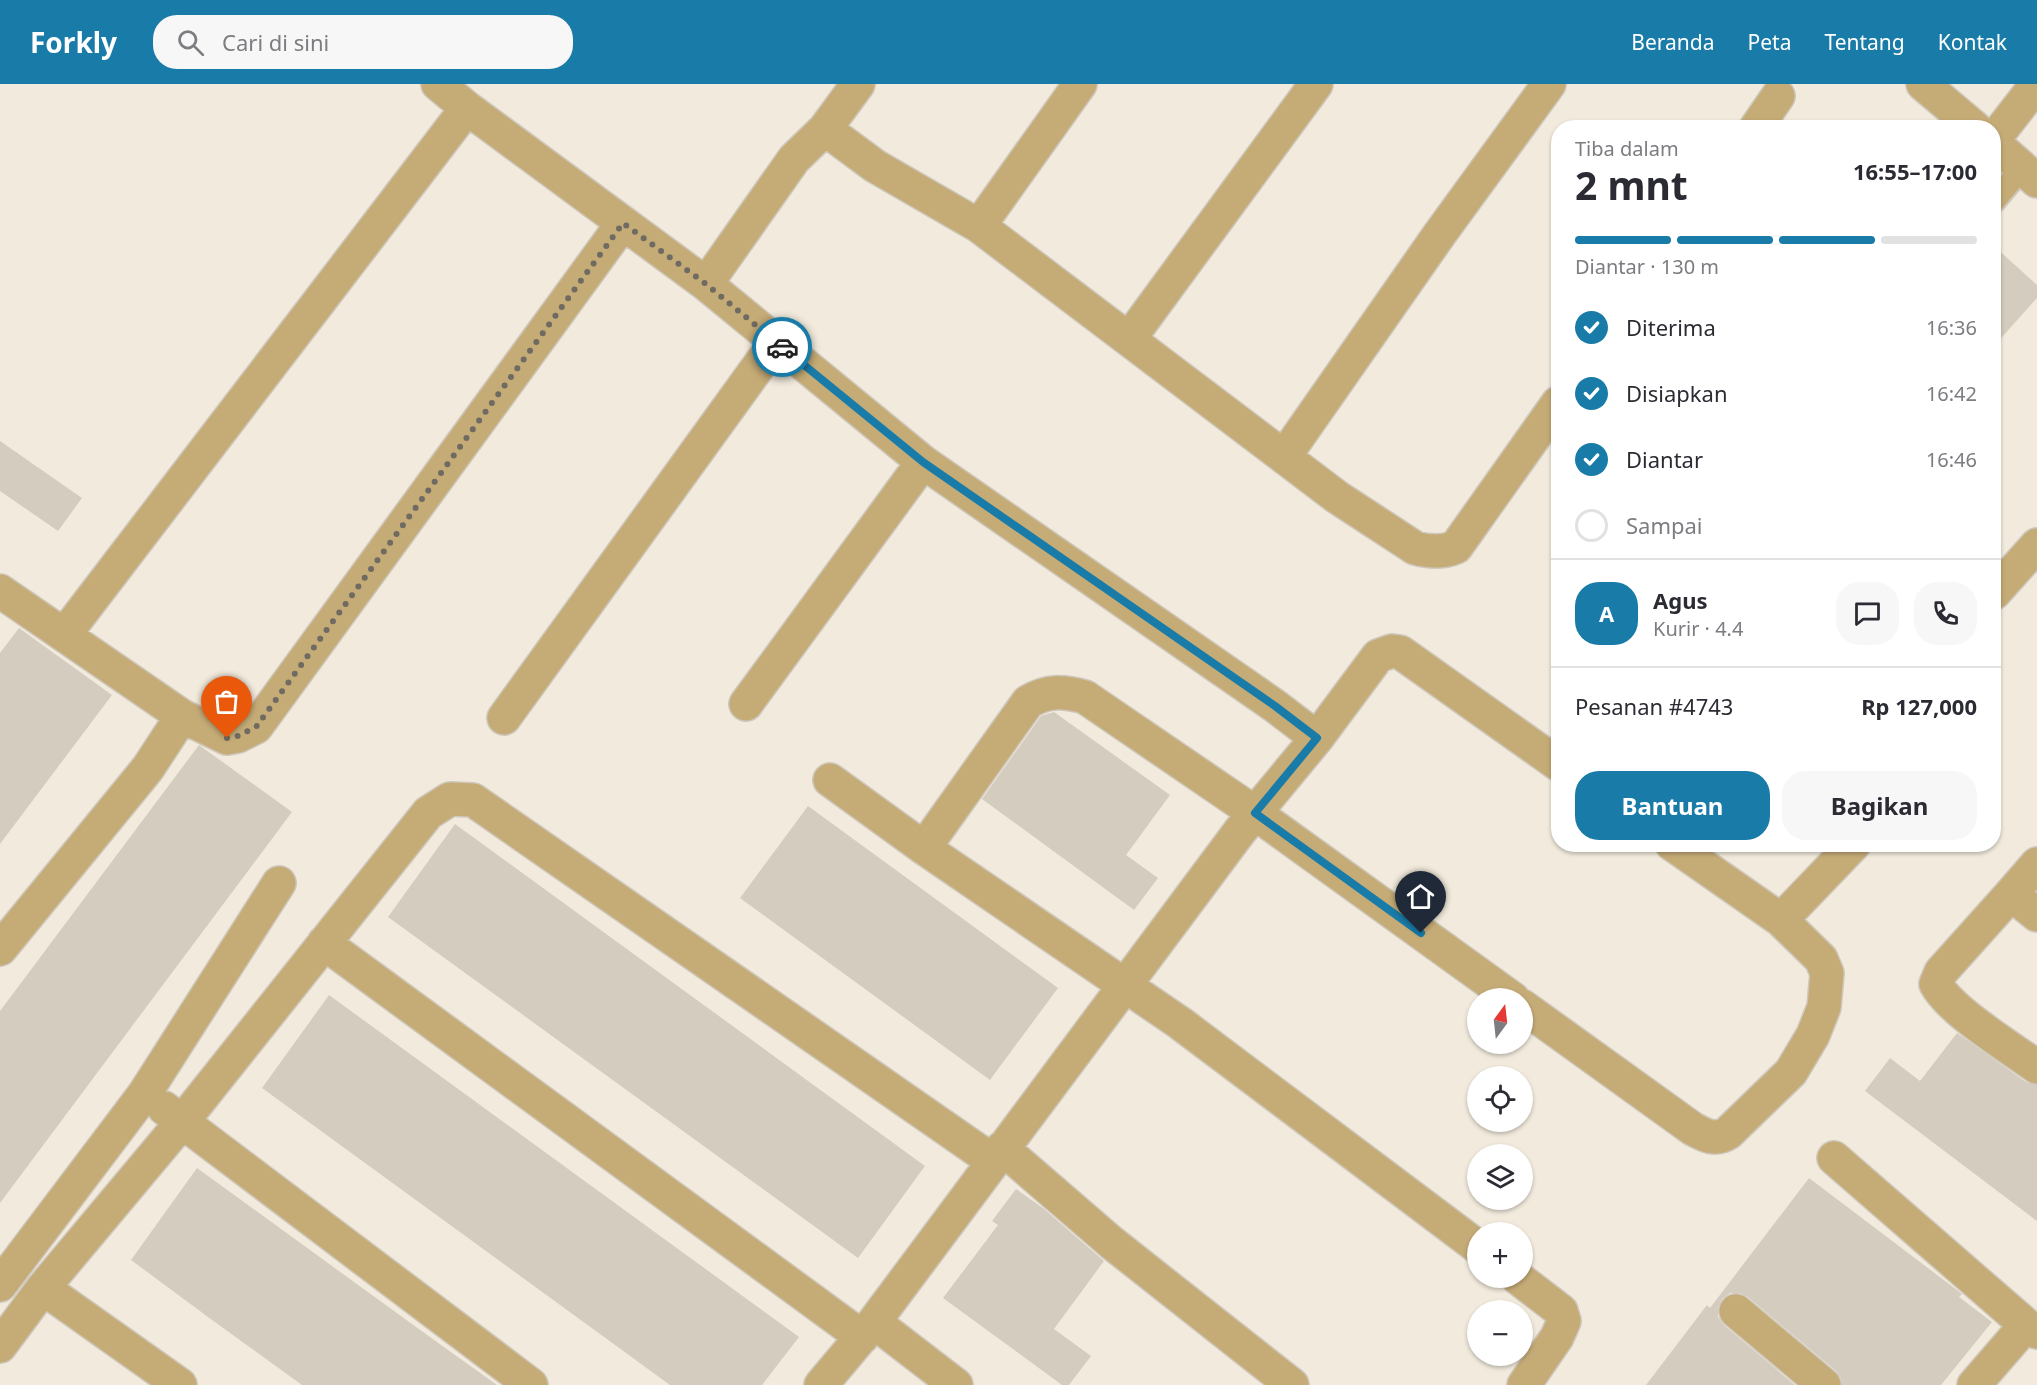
<!DOCTYPE html>
<html lang="id">
<head>
<meta charset="utf-8">
<style>
	body { margin:0; font-family:"Noto Sans",sans-serif; background:#f7f7f7; color:#2b2b33; height:100vh; display:flex; flex-direction:column; font-size:22px; white-space:nowrap }
	* { box-sizing:border-box; margin:0 }
	p { font-size:20px; color:#7c7c81 }
	.icon { flex:none; width:33px; height:33px; fill:none; stroke:currentColor; stroke-width:2; stroke-linecap:round; stroke-linejoin:round }
	.map { position:relative; flex:1; overflow:hidden }
	.sheet { position:absolute; left:1551px; top:36px; width:450px; height:732px; display:flex; flex-direction:column; background:#fff; border-radius:24px; box-shadow:0 2px 4px #0004 }
	.sheet>* { flex:none }
	.needle { width:39px; rotate:15deg }
	.controls { position:absolute; left:1467px; top:904px; display:grid; gap:12px }
	.controls a { display:grid; place-items:center; width:66px; height:66px; border-radius:50%; background:#fff; box-shadow:0 2px 4px #0004; font-size:30px }
	.pin { position:absolute; display:grid; place-items:center; width:51px; height:51px; color:#fff; margin:-62px -26px; border-radius:50% 50% 50% 0; rotate:-45deg; box-shadow:0 0 6px #0007 }
	.pin .icon { rotate:45deg }
	.courier { position:absolute; display:grid; place-items:center; width:60px; height:60px; margin:-30px; border:4px solid #197ba7; border-radius:50%; background:#fff; color:#222; box-shadow:0 2px 8px #0007 }
	.summary em { font-style:normal; font-weight:700 }
	.summary div { display:flex; flex-direction:column-reverse }
	.summary { display:flex; align-items:center; justify-content:space-between; height:102px; padding:0 24px }
	h1 { font-size:39px; font-weight:700; line-height:45px }
	.bar { display:grid; grid-template-columns:repeat(4,1fr); gap:9px 6px; align-content:center; height:72px; padding:0 24px }
	.bar i { height:8px; border-radius:4px; background:#e1e1e2 }
	.bar .current { background:#197ba7 }
	.bar p { grid-column:span 4 }
	.line { display:flex; align-items:center; gap:15px; padding:0 24px; border-top:2px solid #e1e1e2 }
	.line div { flex:1 }
	.round { display:grid; place-items:center; flex:none; width:63px; height:63px; border-radius:24px; background:#f7f7f7 }
	ol { padding:0 24px; list-style:none }
	li { display:flex; align-items:center; gap:18px; height:66px }
	li p { margin-inline-start:auto }
	li .icon { padding:6px; border-radius:50%; background:#197ba7; color:#fff; stroke-width:4 }
	li:last-child { color:#7c7c81 }
	li i { width:33px; height:33px; border:3px solid #e1e1e2; border-radius:50% }
	.primary-button { display:flex; gap:12px; margin-top:auto; padding:12px 24px }
	.primary-button a { flex:1; height:69px; border-radius:24px; background:#197ba7; color:#fff; font-size:24px; font-weight:700; line-height:69px; text-align:center }
	.primary-button a+a { background:#f7f7f7; color:#2b2b33 }
	header { display:flex; align-items:center; gap:36px; box-sizing:border-box; height:84px; padding:0 30px; background:#197ba7; color:#fff }
	header strong { font-size:28px }
	nav { display:flex; gap:33px; margin-inline-start:auto; font-size:21px }
	.search { width:420px; height:54px; background:#f7f7f7; display:flex; align-items:center; gap:15px; box-sizing:border-box; padding:0 21px; border-radius:24px; color:#7c7c81; font-size:22px }
	.map>svg:first-child { display:block }
	.building { fill:#d4cdbf }
	.lines { fill:none; stroke-linecap:round; stroke-linejoin:round }
	.service-casing { stroke:#cec7bb; stroke-width:26 }
	.minor-casing { stroke:#cec7bb; stroke-width:36 }
	.service { stroke:#c5ab76; stroke-width:22 }
	.minor { stroke:#c5ab76; stroke-width:33 }
	.done { stroke:#6f6a62; stroke-width:6; stroke-dasharray:0 10.8 }
	.route { stroke:#197ba7; stroke-width:8 }
</style>
</head>
<body>
<header>
<strong>Forkly</strong>
<div class="search"><svg class="icon" aria-label="search" viewBox="0 0 24 24"><circle cx="10" cy="10" r="6"/><path d="M15 15l6 6"/></svg>Cari di sini</div>
<nav><a>Beranda</a><a>Peta</a><a>Tentang</a><a>Kontak</a></nav>
</header>
<div class="map">
<svg width="2037" height="1301" viewBox="0 0 2037 1301">
	<rect width="100%" height="100%" fill="#f2ebdd"/>
	<path class="building" d="M1994,162l43,39v13l-43,48z
		M0,357l82,57 -24,33 -58,-40z
		M19,544l93,67 -112,149v-191z
		M1054,628l116,83 -44,60 32,23 -24,32 -152,-111 59,-83z
		M199,661l93,67 -292,391v-192z
		M808,722l250,182 -68,92 -250,-182z
		M455,740l470,342 -67,92 -470,-341z
		M329,911l470,342 -37,48h-92l-408,-297z
		M1957,949l69,49 11,3v136l-172,-130 25,-33 30,23z
		M197,1084l226,164 74,53h-195l-94,-68 -77,-57z
		M1809,1094l148,112 5,4 -3,3 33,25 -51,63h-99l-1,-7 -5,-7 -88,-74 -8,-4h-10l-8,6 -4,8v10l6,8 71,60h-149l61,-80 3,3z
		M1016,1105l27,19 61,53 -50,68 37,27 -22,29h-7l-119,-87 55,-73 -6,-4z"/>
	<g class="lines">
		<defs>
			<path id="service" d="M1994,117l28,-33"/>
			<path id="minor" d="M438,0l29,24 239,176 217,178 352,244 42,32
				M1923,0l52,44
				M1756,44l22,-32
				M825,45l33,-45
				M1994,55l43,-55
				M1994,59l43,38
				M979,142l101,-142
				M706,200l88,-125 31,-30 50,37 104,60 358,271 78,51c14,4 27,5 41,-1l102,-144
				M1129,255l187,-255
				M1284,373l155,-222 110,-151
				M0,507l182,125 -34,52 -148,181
				M1994,509l43,-48
				M65,550l402,-526
				M746,620l177,-242
				M182,632l45,22 11,-2 18,-9 367,-504
				M504,634l272,-376
				M830,696l94,68 256,175 298,224
				M924,764l104,-146c20,-12 36,-11 57,-5l170,116 258,186
				M2037,780l-26,30 26,21
				M2011,810l-70,78 -5,12c14,27 75,64 101,83
				M1781,836l73,-76
				M324,859l538,394
				M1522,922l171,123c13,7 22,12 35,4l63,-61 22,-37 11,-28 3,-34 -6,-14 -40,-39 -109,-76
				M164,1024l367,277
				M1002,1064l110,95 180,142
				M1834,1074l192,167
				M1518,1194l43,33 3,10 -7,16 -33,48
				M0,1201l145,-192 134,-210
				M43,1204l137,97
				M1736,1227l88,74
				M874,1238l82,63
				M0,1262l43,-58 139,-166 246,-309 22,-14 23,1 520,361
				M821,1301l53,-63 366,-491 77,-93 61,-82 14,-5 8,1 158,112
				M1974,1301l52,-60 11,7"/>
		</defs>
		<use href="#service" class="service-casing"/>
		<use href="#minor" class="minor-casing"/>
		<use href="#service" class="service"/>
		<use href="#minor" class="minor"/>
	</g>
	<g class="lines">
		<path class="done" d="M227,654l11,-2 18,-9 367,-504 83,61 76,63"/>
		<path class="route" d="M782,263l141,115 352,244 42,32 -62,75 166,120"/>
	</g>
</svg>
<div class="controls">
<a><svg class="needle" viewBox="-14 -14 28 28"><path d="M0-13l5 13h-10z" fill="#e53935"/><path d="M0 13l5-13h-10z" fill="#7c7c81"/></svg></a>
<a><svg class="icon" aria-label="locate" viewBox="0 0 24 24"><circle cx="12" cy="12" r="6"/><path d="M12 2v4M12 18v4M2 12h4M18 12h4"/></svg></a>
<a><svg class="icon" aria-label="layers" viewBox="0 0 24 24"><path d="M12 4l9 5-9 5-9-5zM3 14l9 5 9-5"/></svg></a>
<a>+</a>
<a>−</a>
</div>
<div class="pin" style="left:227px;top:654px;background:#ea580c"><svg class="icon" aria-label="bag" viewBox="0 0 24 24"><path d="M5 8h14l-1 12H6zM9 8a3 3 0 0 1 6 0"/></svg></div>
<div class="pin" style="left:1421px;top:849px;background:#1f2937"><svg class="icon" aria-label="home" viewBox="0 0 24 24"><path d="M3 11l9-7 9 7M6 9v11h12V9"/></svg></div>
<div class="courier" style="left:782px;top:263px"><svg class="icon" aria-label="car" viewBox="0 0 24 24"><path d="M5 17H2v-5l4-1 3-4h7l3 4 3 1v5h-3M9 17h6M6 11h13"/><circle cx="7" cy="17" r="2"/><circle cx="17" cy="17" r="2"/></svg></div>
<section class="sheet">
<div class="summary"><div><h1>2 mnt</h1><p>Tiba dalam</p></div><em>16:55–17:00</em></div>
<div class="bar"><i class="current"></i><i class="current"></i><i class="current"></i><i></i><p>Diantar · 130 m</p></div>
<ol>
<li><svg class="icon" aria-label="check" viewBox="0 0 24 24"><path d="M5 12l5 5 9-10"/></svg>Diterima<p>16:36</p></li>
<li><svg class="icon" aria-label="check" viewBox="0 0 24 24"><path d="M5 12l5 5 9-10"/></svg>Disiapkan<p>16:42</p></li>
<li><svg class="icon" aria-label="check" viewBox="0 0 24 24"><path d="M5 12l5 5 9-10"/></svg>Diantar<p>16:46</p></li>
<li><i></i>Sampai</li>
</ol>
<div class="line" style="height:108px"><b class="round" style="background:#197ba7;color:#fff">A</b><div><b>Agus</b><p>Kurir · 4.4</p></div><a class="round"><svg class="icon" aria-label="chat" viewBox="0 0 24 24"><path d="M4 5h16v11H9l-5 4z"/></svg></a><a class="round"><svg class="icon" aria-label="phone" viewBox="0 0 24 24"><path d="M5 4h4l2 5-3 2q2 4 5 5l2-3 5 2v4C11 20 4 13 5 4z"/></svg></a></div>
<div class="line" style="height:78px"><div>Pesanan #4743</div><b>Rp 127,000</b></div>
<div class="primary-button"><a>Bantuan</a><a>Bagikan</a></div>
</section>
</div>
</body>
</html>
